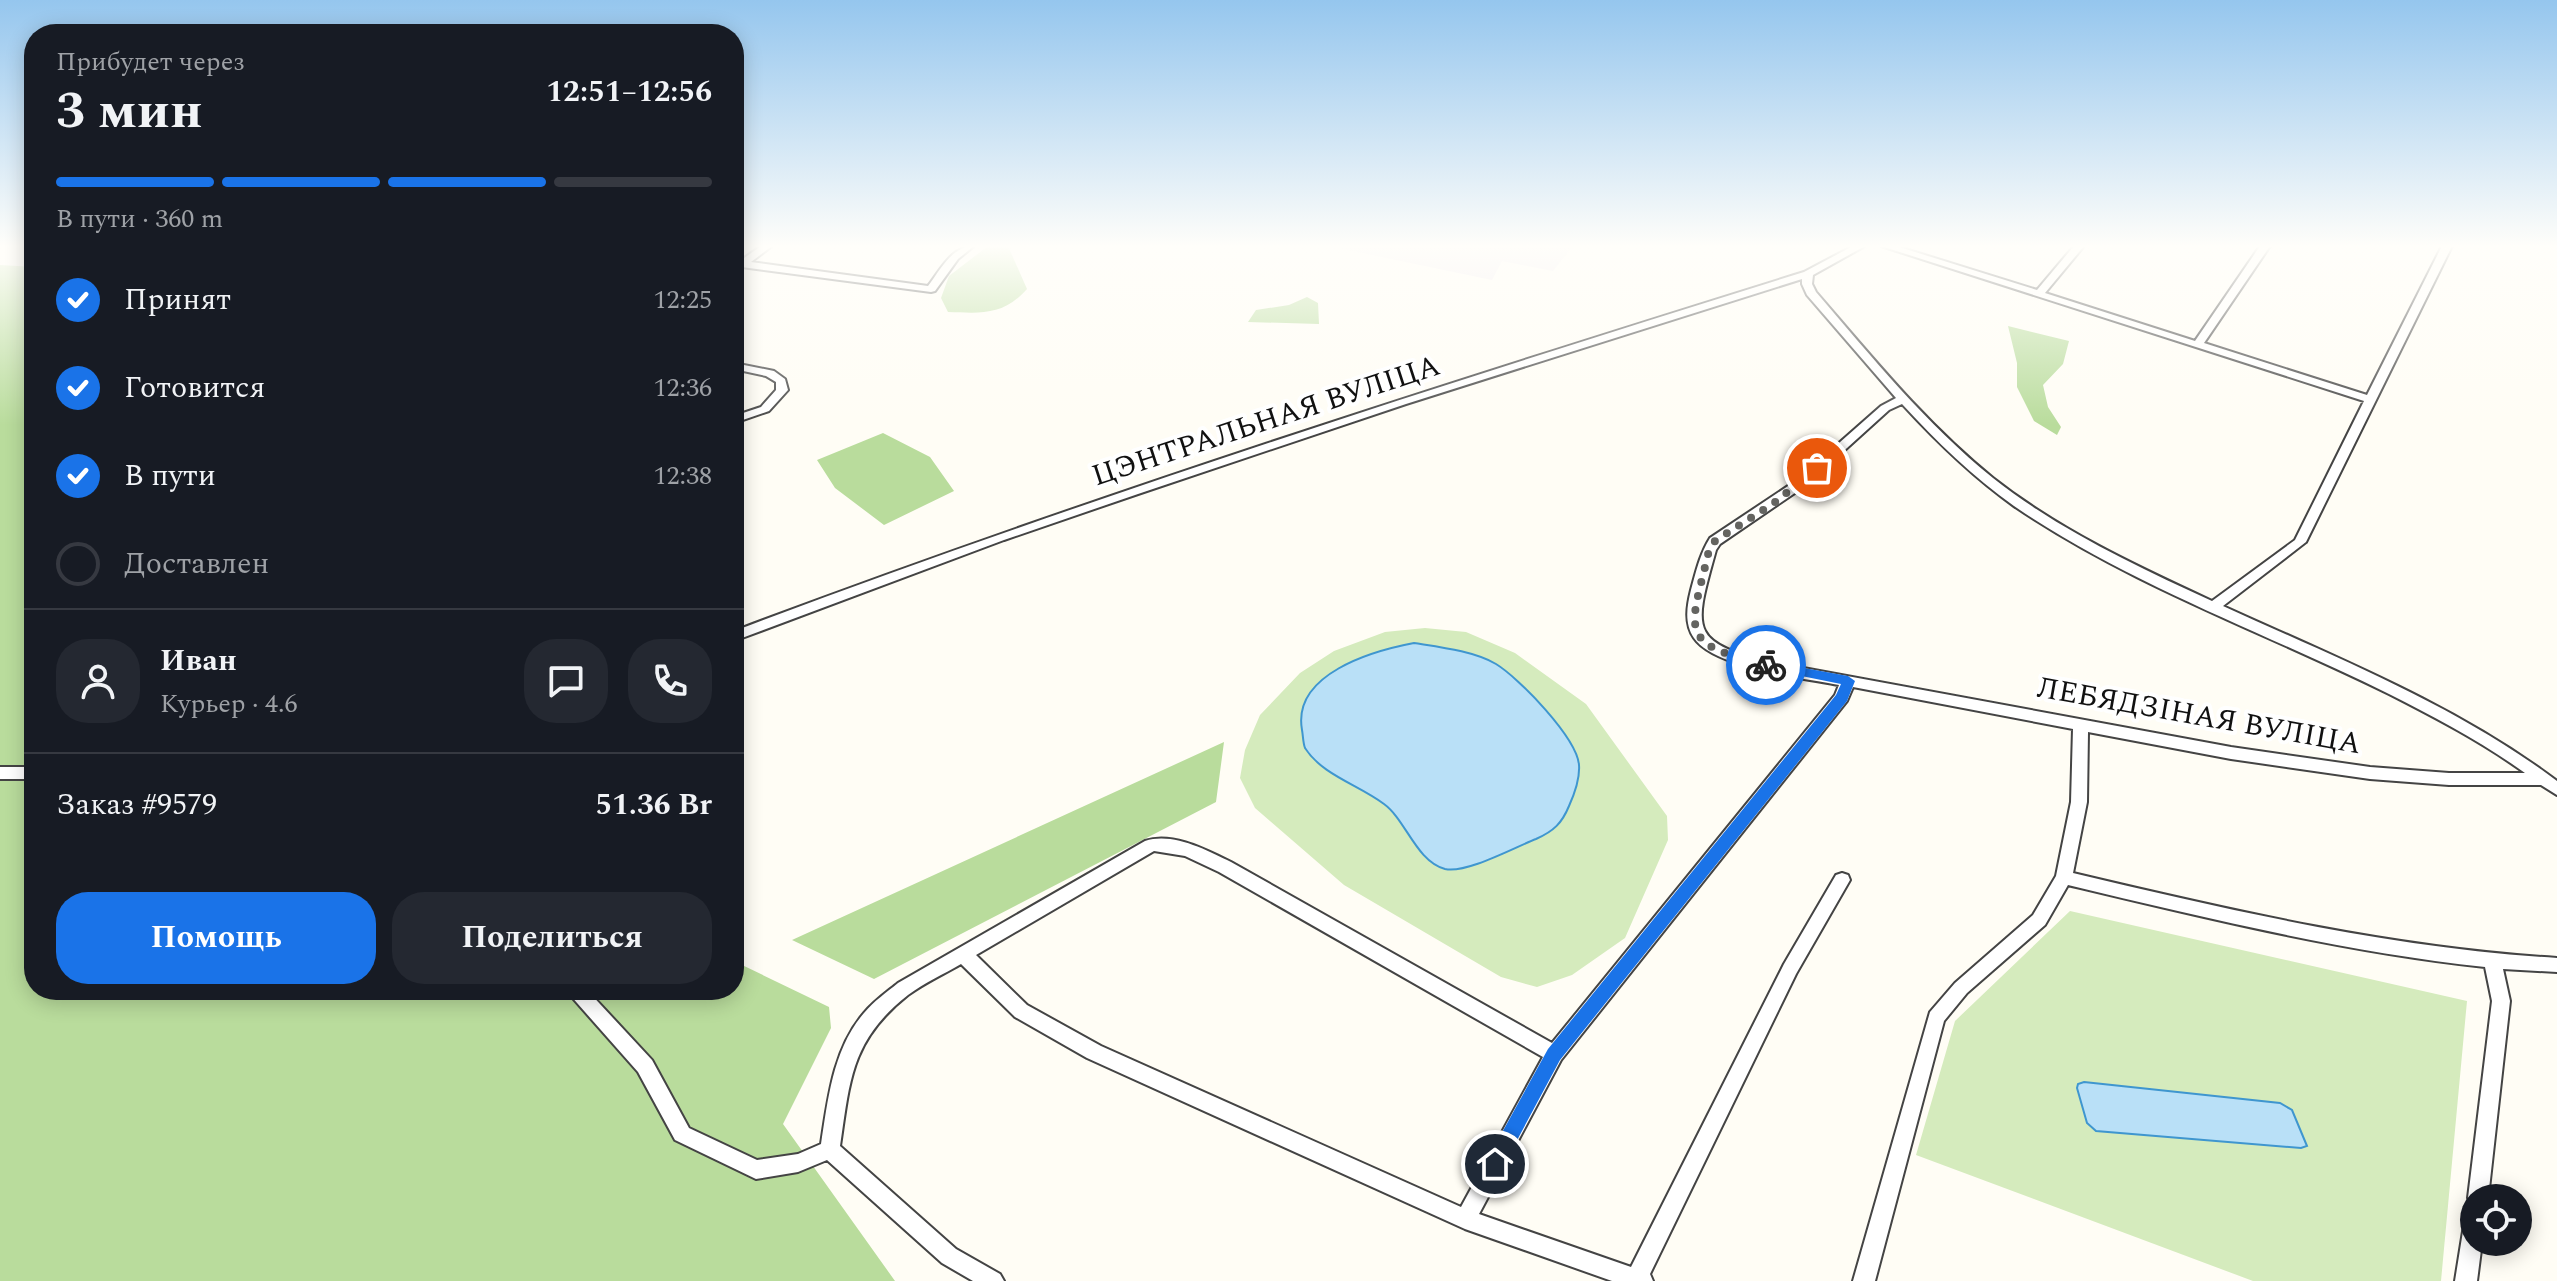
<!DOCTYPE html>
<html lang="ru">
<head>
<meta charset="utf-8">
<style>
	body { margin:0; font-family:Spectral,serif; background:#242831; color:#f1f3f6; height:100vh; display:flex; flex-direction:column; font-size:30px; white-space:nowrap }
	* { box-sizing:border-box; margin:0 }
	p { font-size:26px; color:#9ea1a6 }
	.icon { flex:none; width:44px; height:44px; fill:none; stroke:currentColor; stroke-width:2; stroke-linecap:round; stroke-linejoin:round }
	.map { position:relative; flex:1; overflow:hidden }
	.drawer { position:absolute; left:24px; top:24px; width:720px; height:976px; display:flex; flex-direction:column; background:#171b24; border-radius:32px; box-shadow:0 4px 20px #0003 }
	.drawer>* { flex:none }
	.tools { position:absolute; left:2460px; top:1184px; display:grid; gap:16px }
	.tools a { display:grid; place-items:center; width:72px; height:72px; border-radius:50%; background:#171b24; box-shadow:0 4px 20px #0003; font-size:40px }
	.pin { position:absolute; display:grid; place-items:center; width:68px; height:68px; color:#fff; margin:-34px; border:4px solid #fff; border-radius:50%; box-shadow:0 2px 8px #0007 }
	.courier { position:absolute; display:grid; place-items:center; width:80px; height:80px; margin:-40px; border:6px solid #1a73e8; border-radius:50%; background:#fff; color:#222; box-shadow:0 2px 10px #0007 }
	.headline em { font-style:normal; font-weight:700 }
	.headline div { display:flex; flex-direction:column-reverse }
	.headline { display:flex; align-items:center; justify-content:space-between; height:136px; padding:0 32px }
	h1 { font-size:52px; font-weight:700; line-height:60px }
	.bar { display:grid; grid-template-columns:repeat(4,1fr); gap:12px 8px; align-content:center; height:96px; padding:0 32px }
	.bar i { height:10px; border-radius:6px; background:#363941 }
	.bar .on { background:#1a73e8 }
	.bar p { grid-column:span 4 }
	.line { display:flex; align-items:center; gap:20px; padding:0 32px; border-top:2px solid #363941 }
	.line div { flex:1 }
	.round { display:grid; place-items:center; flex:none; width:84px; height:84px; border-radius:32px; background:#242831 }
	ol { padding:0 32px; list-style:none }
	li { display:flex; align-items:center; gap:24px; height:88px }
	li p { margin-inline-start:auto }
	li .icon { padding:8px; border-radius:50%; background:#1a73e8; color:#fff; stroke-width:4 }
	li:last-child { color:#9ea1a6 }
	li i { width:44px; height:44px; border:4px solid #363941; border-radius:50% }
	.primary-button { display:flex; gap:16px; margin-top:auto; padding:16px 32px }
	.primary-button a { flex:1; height:92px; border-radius:32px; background:#1a73e8; color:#fff; font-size:32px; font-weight:700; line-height:92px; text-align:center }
	.primary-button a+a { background:#242831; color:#f1f3f6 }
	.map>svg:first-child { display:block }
	.industrial { fill:#eee6ef }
	.green { fill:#d5ebbd }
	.forest { fill:#b9dc9c }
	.water { fill:#b9e0f7; stroke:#3f96cf; stroke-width:2 }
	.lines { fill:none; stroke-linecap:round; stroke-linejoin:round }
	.minor-casing { stroke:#444; stroke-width:4 }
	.minor { fill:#fff; fill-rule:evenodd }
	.route { fill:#1a73e8 }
	.done { stroke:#646461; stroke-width:8; stroke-dasharray:0 14.4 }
	.labels { text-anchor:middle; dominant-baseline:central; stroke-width:8; stroke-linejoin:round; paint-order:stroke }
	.street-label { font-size:30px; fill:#111; stroke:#fff }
</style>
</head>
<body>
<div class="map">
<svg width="2557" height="1281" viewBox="0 0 2557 1281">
	<rect width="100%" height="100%" fill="#fffdf5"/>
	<path class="industrial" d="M1329,246h244l-20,25 -51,-10 -10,19z"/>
	<path class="green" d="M1425,628l41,4 49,21 71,51 81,112 1,24 -43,98 -53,37 -35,12 -36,-10 -157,-92 -89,-77 -15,-30 5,-28 15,-35 40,-42 34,-22 51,-19z
		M2070,911l397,90 -26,280h-188l-337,-126 39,-134z"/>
	<path class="forest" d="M988,246h20l19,43c-24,27 -45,24 -79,23l-7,-14 8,-22z
		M0,265l34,2v723h700v-27l6,1 89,43 2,21 -48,96 112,157h-895z
		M1307,297l11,6 1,21 -71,-2 8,-12 33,-5z
		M2008,326l61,15 -6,23 -20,21 5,22 13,20 -4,8 -23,-14 -17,-34v-24z
		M883,433l47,24 24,34 -70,34 -49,-37 -18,-28z
		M1224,742l-8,60 -342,177 -82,-39z"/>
	<path class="water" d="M1414,643c25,4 60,8 82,21 23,14 81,74 83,101 1,13 -5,30 -10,41 -7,17 -15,25 -33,33 -21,8 -70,35 -91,30 -29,-8 -39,-49 -61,-65 -25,-19 -62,-29 -79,-56 -2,-5 -2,-13 -3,-18 -10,-56 70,-79 112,-87z
		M2084,1082l196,21 12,7 15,36 -6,2 -205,-17 -9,-8 -10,-35 1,-4z"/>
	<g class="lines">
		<defs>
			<path id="minor" d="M761,246h11l-21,16 177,24c13,-17 24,-40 46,-40l-16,13 -23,32 -4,1 -197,-26v-6l6,1z
				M1853,246h12l-52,29 -1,9 4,8c56,65 110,132 177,186 66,52 143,88 219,123l83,-61 69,-139 -483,-155h15l141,44 37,-44h10l-39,47 150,48 65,-95h10l-66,97 163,52 75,-149h10l-146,296 -83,64c114,52 233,99 334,175v14l-16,-10h-92l-79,-6 -139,-20 -143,-27 -1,70 -14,71c160,38 319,75 484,85v14l-54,-3 7,32 -22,197h-14v8l-6,-8 24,-197 -7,-34c-141,-15 -279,-49 -417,-82l-23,40 -78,68 -23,28 -69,260h-22l77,-269 25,-29 78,-68 23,-39 15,-74 2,-73 -220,-42 -6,14 -286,359 -82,154 152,53 153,-303 52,-89 6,-2 6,2 2,5 -54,94 -146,300 3,7h-41l-147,-52 -378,-171 -72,-41 -54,-53c-17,10 -37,19 -53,31 -57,45 -58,84 -68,151l116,103 44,25 4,7h-31l-31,-18 -115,-103 -29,12 -42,7 -81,-39 -37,-68 -68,-77 -3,-5h20l65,70 37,68 68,32 41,-6 23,-10c7,-45 12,-95 43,-131 10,-12 23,-21 34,-30l247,-142c28,-9 61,9 86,21l321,181 283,-348 4,-10c-35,-7 -125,-17 -145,-47 -10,-15 -7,-32 -3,-48 5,-18 9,-36 19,-52l87,-58 84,-74 15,-8 -89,-103 -5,-11v-5l-396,125 -268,90 -134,46 -270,101v-10c352,-133 711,-247 1070,-359zM1902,404c34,37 71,73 112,102 116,79 250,126 375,188 47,24 93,48 136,79h-76l-79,-6 -139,-20 -454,-84c-89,-20 -84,-31 -61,-113l4,-6 85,-58 84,-76zM1154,851l31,5 34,16 324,185 -82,150 -360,-161 -74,-41 -51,-50z
				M734,363l40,8 11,8 3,11 -19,21 -35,12v-7l27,-9 15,-17v-8l-10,-6 -32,-7z
				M0,767h34v12h-34z
				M2474,1215v27h8l-5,39h-22l9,-56 3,-7z"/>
		</defs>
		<use href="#minor" class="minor-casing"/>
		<use href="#minor" class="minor"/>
	</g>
	<linearGradient id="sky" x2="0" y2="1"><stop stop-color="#95c6ee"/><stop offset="0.58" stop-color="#fffefa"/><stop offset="1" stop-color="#fffefa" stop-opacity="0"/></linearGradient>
	<rect width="2557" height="425" fill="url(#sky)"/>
	<path class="route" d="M1766,661l82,15 7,5 -8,20 -287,359 -59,110 -6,3 -7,-3 -3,-6 3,-6 60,-109 288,-354 5,-11 -79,-16v-6z"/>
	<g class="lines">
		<path class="done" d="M1766,665c-92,-22 -75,-35 -57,-115l6,-9 59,-38 43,-35"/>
	</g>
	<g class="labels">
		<g class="street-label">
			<text transform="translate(1266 421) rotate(-18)">ЦЭНТРАЛЬНАЯ ВУЛІЦА</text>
			<text transform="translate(2199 716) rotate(10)">ЛЕБЯДЗІНАЯ ВУЛІЦА</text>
		</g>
	</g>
</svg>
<div class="tools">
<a><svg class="icon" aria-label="locate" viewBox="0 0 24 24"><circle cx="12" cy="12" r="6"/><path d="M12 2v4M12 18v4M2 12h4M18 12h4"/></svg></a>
</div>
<div class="pin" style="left:1817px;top:468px;background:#ea580c"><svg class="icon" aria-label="bag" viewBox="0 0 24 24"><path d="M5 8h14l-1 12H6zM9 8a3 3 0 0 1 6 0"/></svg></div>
<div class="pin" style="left:1495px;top:1164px;background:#1f2937"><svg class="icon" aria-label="home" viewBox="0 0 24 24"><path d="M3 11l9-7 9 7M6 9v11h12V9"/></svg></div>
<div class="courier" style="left:1766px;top:665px"><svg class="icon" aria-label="bike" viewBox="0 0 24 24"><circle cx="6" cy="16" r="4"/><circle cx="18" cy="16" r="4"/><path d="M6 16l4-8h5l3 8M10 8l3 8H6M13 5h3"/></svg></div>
<section class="drawer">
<div class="headline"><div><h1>3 мин</h1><p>Прибудет через</p></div><em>12:51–12:56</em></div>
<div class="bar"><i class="on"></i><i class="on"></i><i class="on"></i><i></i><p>В пути · 360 m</p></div>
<ol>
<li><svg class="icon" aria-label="check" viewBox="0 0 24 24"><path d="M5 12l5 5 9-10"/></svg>Принят<p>12:25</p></li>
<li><svg class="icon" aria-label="check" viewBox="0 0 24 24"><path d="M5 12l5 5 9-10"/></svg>Готовится<p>12:36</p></li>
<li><svg class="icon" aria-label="check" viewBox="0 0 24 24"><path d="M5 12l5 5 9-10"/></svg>В пути<p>12:38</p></li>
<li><i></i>Доставлен</li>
</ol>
<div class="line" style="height:144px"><a class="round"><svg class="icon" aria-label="person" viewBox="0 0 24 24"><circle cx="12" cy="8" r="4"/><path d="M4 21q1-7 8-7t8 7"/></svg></a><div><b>Иван</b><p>Курьер · 4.6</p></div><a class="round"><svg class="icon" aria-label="chat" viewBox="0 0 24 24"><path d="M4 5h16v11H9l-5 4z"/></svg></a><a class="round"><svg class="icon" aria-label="phone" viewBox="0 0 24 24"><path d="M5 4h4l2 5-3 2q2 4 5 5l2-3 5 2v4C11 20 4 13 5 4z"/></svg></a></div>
<div class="line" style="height:104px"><div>Заказ #9579</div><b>51.36 Br</b></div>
<div class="primary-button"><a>Помощь</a><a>Поделиться</a></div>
</section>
</div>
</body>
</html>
